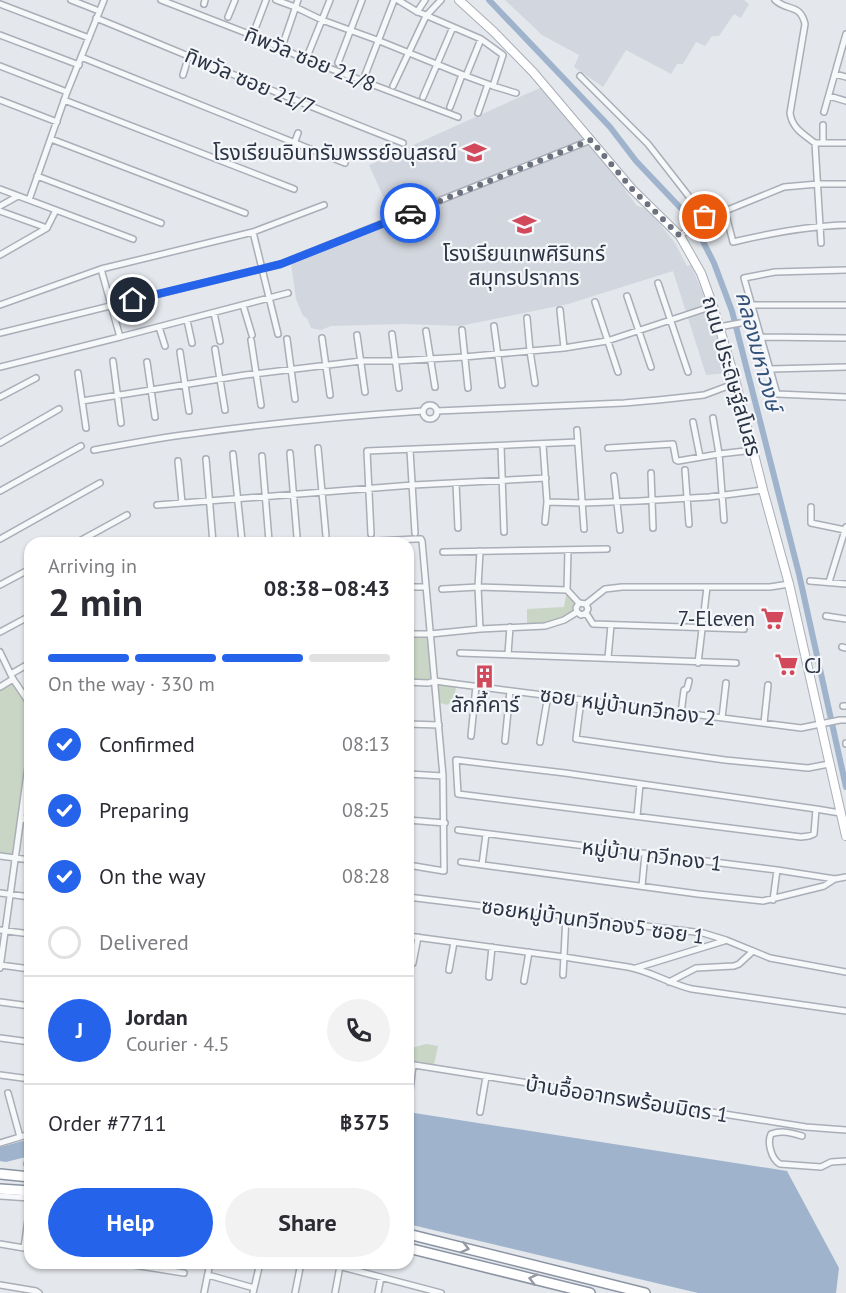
<!DOCTYPE html>
<html lang="en">
<head>
<meta charset="utf-8">
<style>
	body { margin:0; font-family:"PT Sans","Noto Sans Thai",sans-serif; background:#f2f2f3; color:#2b2b33; height:100vh; display:flex; flex-direction:column; font-size:22px; white-space:nowrap }
	* { box-sizing:border-box; margin:0 }
	p { font-size:20px; color:#7c7c81 }
	.icon { flex:none; width:33px; height:33px; fill:none; stroke:currentColor; stroke-width:2; stroke-linecap:round; stroke-linejoin:round }
	.map { position:relative; flex:1; overflow:hidden }
	.details { position:absolute; left:24px; top:537px; width:390px; height:732px; display:flex; flex-direction:column; background:#fff; border-radius:18px; box-shadow:0 2px 4px #0004 }
	.details>* { flex:none }
	.pin { position:absolute; display:grid; place-items:center; width:51px; height:51px; color:#fff; margin:-26px; border:3px solid #fff; border-radius:50%; box-shadow:0 2px 6px #0007 }
	.courier { position:absolute; display:grid; place-items:center; width:60px; height:60px; margin:-30px; border:4px solid #2563eb; border-radius:50%; background:#fff; color:#222; box-shadow:0 2px 8px #0007 }
	.head em { font-style:normal; font-weight:700 }
	.head div { display:flex; flex-direction:column-reverse }
	.head { display:flex; align-items:center; justify-content:space-between; height:102px; padding:0 24px }
	h1 { font-size:39px; font-weight:700; line-height:45px }
	.bar { display:grid; grid-template-columns:repeat(4,1fr); gap:9px 6px; align-content:center; height:72px; padding:0 24px }
	.bar i { height:8px; border-radius:4px; background:#e1e1e2 }
	.bar .current { background:#2563eb }
	.bar p { grid-column:span 4 }
	.line { display:flex; align-items:center; gap:15px; padding:0 24px; border-top:2px solid #e1e1e2 }
	.line div { flex:1 }
	.round { display:grid; place-items:center; flex:none; width:63px; height:63px; border-radius:32px; background:#f2f2f3 }
	ol { padding:0 24px; list-style:none }
	li { display:flex; align-items:center; gap:18px; height:66px }
	li p { margin-inline-start:auto }
	li .icon { padding:6px; border-radius:50%; background:#2563eb; color:#fff; stroke-width:4 }
	li:last-child { color:#7c7c81 }
	li i { width:33px; height:33px; border:3px solid #e1e1e2; border-radius:50% }
	.button { display:flex; gap:12px; margin-top:auto; padding:12px 24px }
	.button a { flex:1; height:69px; border-radius:36px; background:#2563eb; color:#fff; font-size:24px; font-weight:700; line-height:69px; text-align:center }
	.button a+a { background:#f2f2f3; color:#2b2b33 }
	.map>svg:first-child { display:block }
	.built { fill:#d2d6de }
	.green { fill:#c9d6c5 }
	.water { fill:#9fb4cc }
	.lines { fill:none; stroke-linecap:round; stroke-linejoin:round }
	.canal { stroke:#9fb4cc; stroke-width:6 }
	.street-casing { stroke:#a9aeb7; stroke-width:8 }
	.secondary-casing { stroke:#a9aeb7; stroke-width:10 }
	.highway-casing { stroke:#8b94a3; stroke-width:12 }
	.street { stroke:#f7f8fa; stroke-width:5 }
	.secondary { stroke:#fff; stroke-width:8 }
	.highway { stroke:#fff; stroke-width:9 }
	.oneway { stroke:#959aa2 }
	.done { stroke:#6c737f; stroke-width:6; stroke-dasharray:0 10.8 }
	.route { stroke:#2563eb; stroke-width:8 }
	.labels { text-anchor:middle; dominant-baseline:central; stroke-width:4.5; stroke-linejoin:round; paint-order:stroke }
	.street-label { font-size:21px; fill:#2b3445; stroke:#f4f6f9 }
	.poi-label { font-size:21px; fill:#2b3445; stroke:#f4f6f9; text-anchor:end }
	.water-label { font-size:22px; font-style:italic; fill:#34527a; stroke:#f4f6f9 }
</style>
</head>
<body>
<div class="map">
<svg width="846" height="1293" viewBox="0 0 846 1293">
	<rect width="100%" height="100%" fill="#e4e7ec"/>
	<path class="built" d="M505,0h239l5,4 -8,14 -7,-4 -15,22h-7l-7,10 -9,-4 -13,22h-6l-6,10 -45,-24 -23,37 -29,-20 5,-12 -37,-20z
		M542,87l43,52 -193,77 -23,-51z
		M589,145l34,37 2,8 12,16 11,3 27,34 12,23 4,-1 20,48 17,60 -22,2 -33,-104 -105,33 -108,22 -57,-2 -72,2 -10,4 -10,-2 -4,-10 -4,-2 -7,-17 -5,-36z"/>
	<path class="green" d="M567,590l12,13 -2,9 -13,8 -37,7v-18l37,-2z
		M408,634h22l5,47 22,3 -4,17 -6,4 -10,-3 -2,-20h-27z
		M13,679l17,25v49l-15,105 -15,-2v-169z
		M426,1044l12,2 -4,19 -26,-4v-12z"/>
	<path class="water" d="M408,1112l379,59 52,97 -3,25h-138l-290,-69z
		M30,1139v17l-24,6 -6,-1v-14z"/>
	<g class="lines">
		<path class="canal" d="M489,0l121,127 26,34 56,59 22,43 18,48 67,263 47,213"/>
		<defs>
			<path id="street" d="M71,0l28,11
				M161,0l93,36 51,23 153,58
				M276,0l19,7 27,13 55,20 89,36 27,10 10,-31 -22,-16 -65,-28 -18,-11
				M775,0c13,12 25,3 30,24l-15,89c2,15 13,21 25,30l6,100
				M0,4l89,34
				M204,4l1,-4
				M417,12l8,-12
				M228,17l7,-17
				M96,18c103,42 204,85 307,125
				M255,29l11,-29
				M0,35l79,30
				M283,44l15,-44
				M309,52l21,-52
				M81,57l264,106
				M338,63l24,-63
				M0,66l67,26
				M835,74l11,3
				M183,75l6,-20
				M365,75l29,-75
				M466,76l15,-37
				M580,76l68,68 57,73
				M393,86l33,-70 15,-16
				M493,86l23,7
				M829,96l17,5
				M423,97l30,-70
				M0,100l57,22
				M64,100l230,89
				M450,107l12,-32
				M824,112l22,-78
				M478,113l10,-29
				M823,125v18
				M51,139l194,74
				M815,143h31
				M294,144l4,-11
				M37,176l124,47
				M0,189l133,50
				M29,200l38,-108 37,-92
				M0,206l18,-10
				M0,211l47,17
				M725,211l8,31c38,-9 75,-16 113,-17
				M253,232l25,102
				M680,236l25,-19 20,-6 59,-24 34,-3h28
				M0,255l47,-27 9,-18
				M101,269l19,68 168,-44
				M846,270l-71,2 -31,6 33,116 69,3
				M658,283l30,89
				M627,296l24,71
				M595,302l23,70
				M0,305l101,-36 152,-37 71,-27
				M243,305l9,30
				M752,305h94
				M560,310l4,38
				M214,313l6,28
				M527,318l3,33 5,32
				M187,320l5,23
				M494,326l8,59
				M159,327l6,19
				M719,327l37,-7
				M462,330l6,58
				M426,331l9,56
				M0,333l281,-69 310,-124
				M392,334l7,54
				M357,335l8,57
				M762,337l84,1
				M322,338l8,57
				M287,339l8,60
				M251,340l10,65
				M215,349l10,61
				M180,352l9,59
				M113,361l8,62
				M147,362l8,55
				M0,367l120,-30
				M771,369l75,-2
				M78,373l8,55
				M0,397l36,-19
				M82,401l163,-26 116,-14h34l69,-4 100,-9 43,-7 106,-35
				M423 412a7 7 0 1 1 14 0a7 7 0 1 1-14 0Z
				M437,411l187,-8 34,-3 46,-5 32,-12
				M713,418l6,36 5,66
				M693,422l7,35
				M577,430l7,99
				M0,443l59,-34
				M543,445l4,57 -2,20
				M501,446l3,86
				M318,448l8,88
				M608,448l65,-4 3,16 2,1 41,-7 35,-4
				M94,450c34,-6 69,-13 104,-17 75,-10 150,-17 225,-22
				M410,450l5,83
				M290,453l7,84
				M233,454l9,87
				M262,456l7,85
				M206,459l7,84
				M178,461l4,42
				M685,470l4,54
				M651,473l2,55
				M614,476l6,54
				M456,483l2,45
				M0,491l81,-45
				M547,502l36,1 56,-2 70,-4 54,-7
				M157,505l256,-20 133,-7
				M811,507v16l34,7
				M371,534l-4,-83 211,-9
				M0,539l100,-56
				M76,543l51,-28
				M339,543l76,-4h6l1,2 21,235 1,95 -36,-6
				M568,550l-1,40 12,13 7,1 2,5 -2,4 -5,2 -4,-3 -1,-4 3,-5
				M480,551l-2,36 2,42
				M443,552l164,-3
				M810,581l36,3
				M829,582l17,-55
				M0,585l30,-16
				M408,587h18
				M442,589l36,-2 89,3
				M586,604l19,-15 17,-2h148l19,-3
				M586,613l7,11 151,5
				M826,616l20,3
				M0,632l30,-16
				M408,634h22l50,-5 65,-3 19,-6 13,-8
				M842,647l4,1
				M0,652l13,27 17,25
				M460,653l276,10
				M508,654l2,-27
				M608,658l3,-33
				M698,663l9,-76
				M11,674l19,-11
				M408,682l20,1 7,-2 22,3 344,44 39,-8h6
				M0,687l13,-8
				M581,700l-5,39 149,21 83,8 21,-4
				M843,706h3
				M681,713l3,-23 3,-1 2,-8
				M722,718l4,-35
				M764,723l4,-38
				M408,724l31,1
				M471,736l5,-50
				M505,741l5,-50
				M540,742l8,-47
				M846,743v1
				M408,774l35,2
				M816,809l-2,25 -5,2 -8,1 -343,-43 -2,-34 109,13 251,36 24,4
				M637,816l3,-32
				M21,818l9,2
				M408,820l37,3
				M458,830l319,40 58,9 11,-2
				M0,856l30,4
				M461,862l237,32 65,7 61,-15 11,-7
				M482,865l4,-31
				M642,886l3,-32
				M0,893l30,4
				M408,897l295,36 23,7 44,18 76,14
				M773,900l4,-30
				M0,930l30,4
				M408,936l156,21 64,10c22,4 42,17 64,22l154,22
				M413,963l5,-26
				M0,965l30,4
				M0,968l30,-216
				M636,968l88,-27
				M449,970l5,-28
				M563,975l3,-59
				M489,977l3,-30
				M524,981l5,-29
				M669,982l27,-14 38,-2 5,-2 14,-13
				M0,1002l30,4
				M0,1038l30,4
				M408,1064l398,63 40,3
				M0,1075l30,4
				M8,1093l12,44
				M409,1099l4,-34
				M480,1112l6,-35
				M802,1136c-10,-3 -20,-6 -31,-2 -4,8 0,25 9,30l41,3 10,-5 15,-1
				M0,1143l30,-9
				M27,1164l3,-1
				M0,1196l30,2
				M0,1244l30,5
				M24,1248l6,-43
				M121,1263l63,10
				M327,1263l114,30
				M208,1275l46,13
				M0,1285l36,6 3,2
				M204,1293l6,-30
				M253,1293l7,-30
				M295,1293l6,-30
				M335,1293l5,-27
				M378,1293l3,-16"/>
			<path id="secondary" d="M459,0l35,32 39,40 99,117 48,47 21,37 12,33 23,77 27,107 26,94 57,252"/>
			<path id="highway" d="M0,1174l30,3
				M0,1189l30,2
				M408,1234l237,59
				M408,1248l182,45"/>
		</defs>
		<use href="#street" class="street-casing"/>
		<use href="#secondary" class="secondary-casing"/>
		<use href="#highway" class="highway-casing"/>
		<use href="#street" class="street"/>
		<use href="#secondary" class="secondary"/>
		<use href="#highway" class="highway"/>
	</g>
	<defs><path id="oneway-chevron" d="M-2-3.5L2.5 0L-2 3.5" fill="none" stroke-width="1.6" stroke-linecap="round" stroke-linejoin="round" transform="scale(1.5)"/></defs>
	<g class="oneway">
		<use href="#oneway-chevron" transform="translate(465 1248) rotate(14)"/>
		<use href="#oneway-chevron" transform="translate(533 1279) rotate(-166)"/>
	</g>
	<g class="lines">
		<path class="done" d="M410,213l181,-73 41,49 48,47 25,-19"/>
		<path class="route" d="M133,300l148,-36 129,-51"/>
	</g>
	<defs>
		<symbol id="school-bare" viewBox="-9 -9 18 18"><path d="M0-5L7-2L0 1L-7-2ZM-4 1L0 2.5L4 1V4Q0 6-4 4Z" fill="#d1495b" stroke="#f4f6f9" stroke-width="2.5" paint-order="stroke"/></symbol>
		<symbol id="supermarket-bare" viewBox="-9 -9 18 18"><path d="M-6-5.5h2.5l.6 2H6L4.5 2H-2.5L-4.4-4H-6ZM-1.5 3.2a1.3 1.3 0 1 0 .1 0ZM3 3.2a1.3 1.3 0 1 0 .1 0Z" fill="#d1495b" stroke="#f4f6f9" stroke-width="2.5" paint-order="stroke"/></symbol>
		<symbol id="building-bare" viewBox="-9 -9 18 18"><path d="M-4-6H4V6H1V3H-1V6H-4ZM-2.5-4.3h1.7v1.8h-1.7ZM.8-4.3h1.7v1.8H.8ZM-2.5-1h1.7V.8h-1.7ZM.8-1h1.7V.8H.8Z" fill="#d1495b" stroke="#f4f6f9" stroke-width="2.5" paint-order="stroke"/></symbol>
	</defs>
	<g fill-rule="evenodd">
		<use href="#school-bare" x="458" y="136" width="33" height="33"/>
		<use href="#school-bare" x="508" y="208" width="33" height="33"/>
		<use href="#supermarket-bare" x="756" y="602" width="33" height="33"/>
		<use href="#supermarket-bare" x="770" y="648" width="33" height="33"/>
		<use href="#building-bare" x="468" y="660" width="33" height="33"/>
	</g>
	<g class="labels">
		<g class="street-label">
			<text transform="translate(310 59) rotate(22)">ทิพวัล ซอย 21/8</text>
			<text transform="translate(250 81) rotate(23)">ทิพวัล ซอย 21/7</text>
			<text transform="translate(732 376) rotate(74)">ถนน ประดิษฐ์สโมสร</text>
			<text transform="translate(628 706) rotate(8)">ซอย หมู่บ้านทวีทอง 2</text>
			<text transform="translate(652 855) rotate(7)">หมู่บ้าน ทวีทอง 1</text>
			<text transform="translate(593 921) rotate(8)">ซอยหมู่บ้านทวีทอง5 ซอย 1</text>
			<text transform="translate(627 1099) rotate(9)">บ้านอื้ออาทรพร้อมมิตร 1</text>
		</g>
		<g class="poi-label">
			<text x="457" y="152">โรงเรียนอินทรัมพรรย์อนุสรณ์</text>
			<text x="524" y="253" text-anchor="middle">โรงเรียนเทพศิรินทร์<tspan x="524" dy="24">สมุทรปราการ</tspan></text>
			<text x="755" y="618">7-Eleven</text>
			<text x="804" y="665" text-anchor="start">CJ</text>
			<text x="485" y="704" text-anchor="middle">ลักกี้คาร์</text>
		</g>
		<g class="water-label">
			<text transform="translate(759 351) rotate(75)">คลองมหาวงษ์</text>
		</g>
	</g>
</svg>
<div class="pin" style="left:705px;top:217px;background:#ea580c"><svg class="icon" aria-label="bag" viewBox="0 0 24 24"><path d="M5 8h14l-1 12H6zM9 8a3 3 0 0 1 6 0"/></svg></div>
<div class="pin" style="left:133px;top:300px;background:#1f2937"><svg class="icon" aria-label="home" viewBox="0 0 24 24"><path d="M3 11l9-7 9 7M6 9v11h12V9"/></svg></div>
<div class="courier" style="left:410px;top:213px"><svg class="icon" aria-label="car" viewBox="0 0 24 24"><path d="M5 17H2v-5l4-1 3-4h7l3 4 3 1v5h-3M9 17h6M6 11h13"/><circle cx="7" cy="17" r="2"/><circle cx="17" cy="17" r="2"/></svg></div>
<section class="details">
<div class="head"><div><h1>2 min</h1><p>Arriving in</p></div><em>08:38–08:43</em></div>
<div class="bar"><i class="current"></i><i class="current"></i><i class="current"></i><i></i><p>On the way · 330 m</p></div>
<ol>
<li><svg class="icon" aria-label="check" viewBox="0 0 24 24"><path d="M5 12l5 5 9-10"/></svg>Confirmed<p>08:13</p></li>
<li><svg class="icon" aria-label="check" viewBox="0 0 24 24"><path d="M5 12l5 5 9-10"/></svg>Preparing<p>08:25</p></li>
<li><svg class="icon" aria-label="check" viewBox="0 0 24 24"><path d="M5 12l5 5 9-10"/></svg>On the way<p>08:28</p></li>
<li><i></i>Delivered</li>
</ol>
<div class="line" style="height:108px"><b class="round" style="background:#2563eb;color:#fff">J</b><div><b>Jordan</b><p>Courier · 4.5</p></div><a class="round"><svg class="icon" aria-label="phone" viewBox="0 0 24 24"><path d="M5 4h4l2 5-3 2q2 4 5 5l2-3 5 2v4C11 20 4 13 5 4z"/></svg></a></div>
<div class="line" style="height:78px"><div>Order #7711</div><b>฿375</b></div>
<div class="button"><a>Help</a><a>Share</a></div>
</section>
</div>
</body>
</html>
